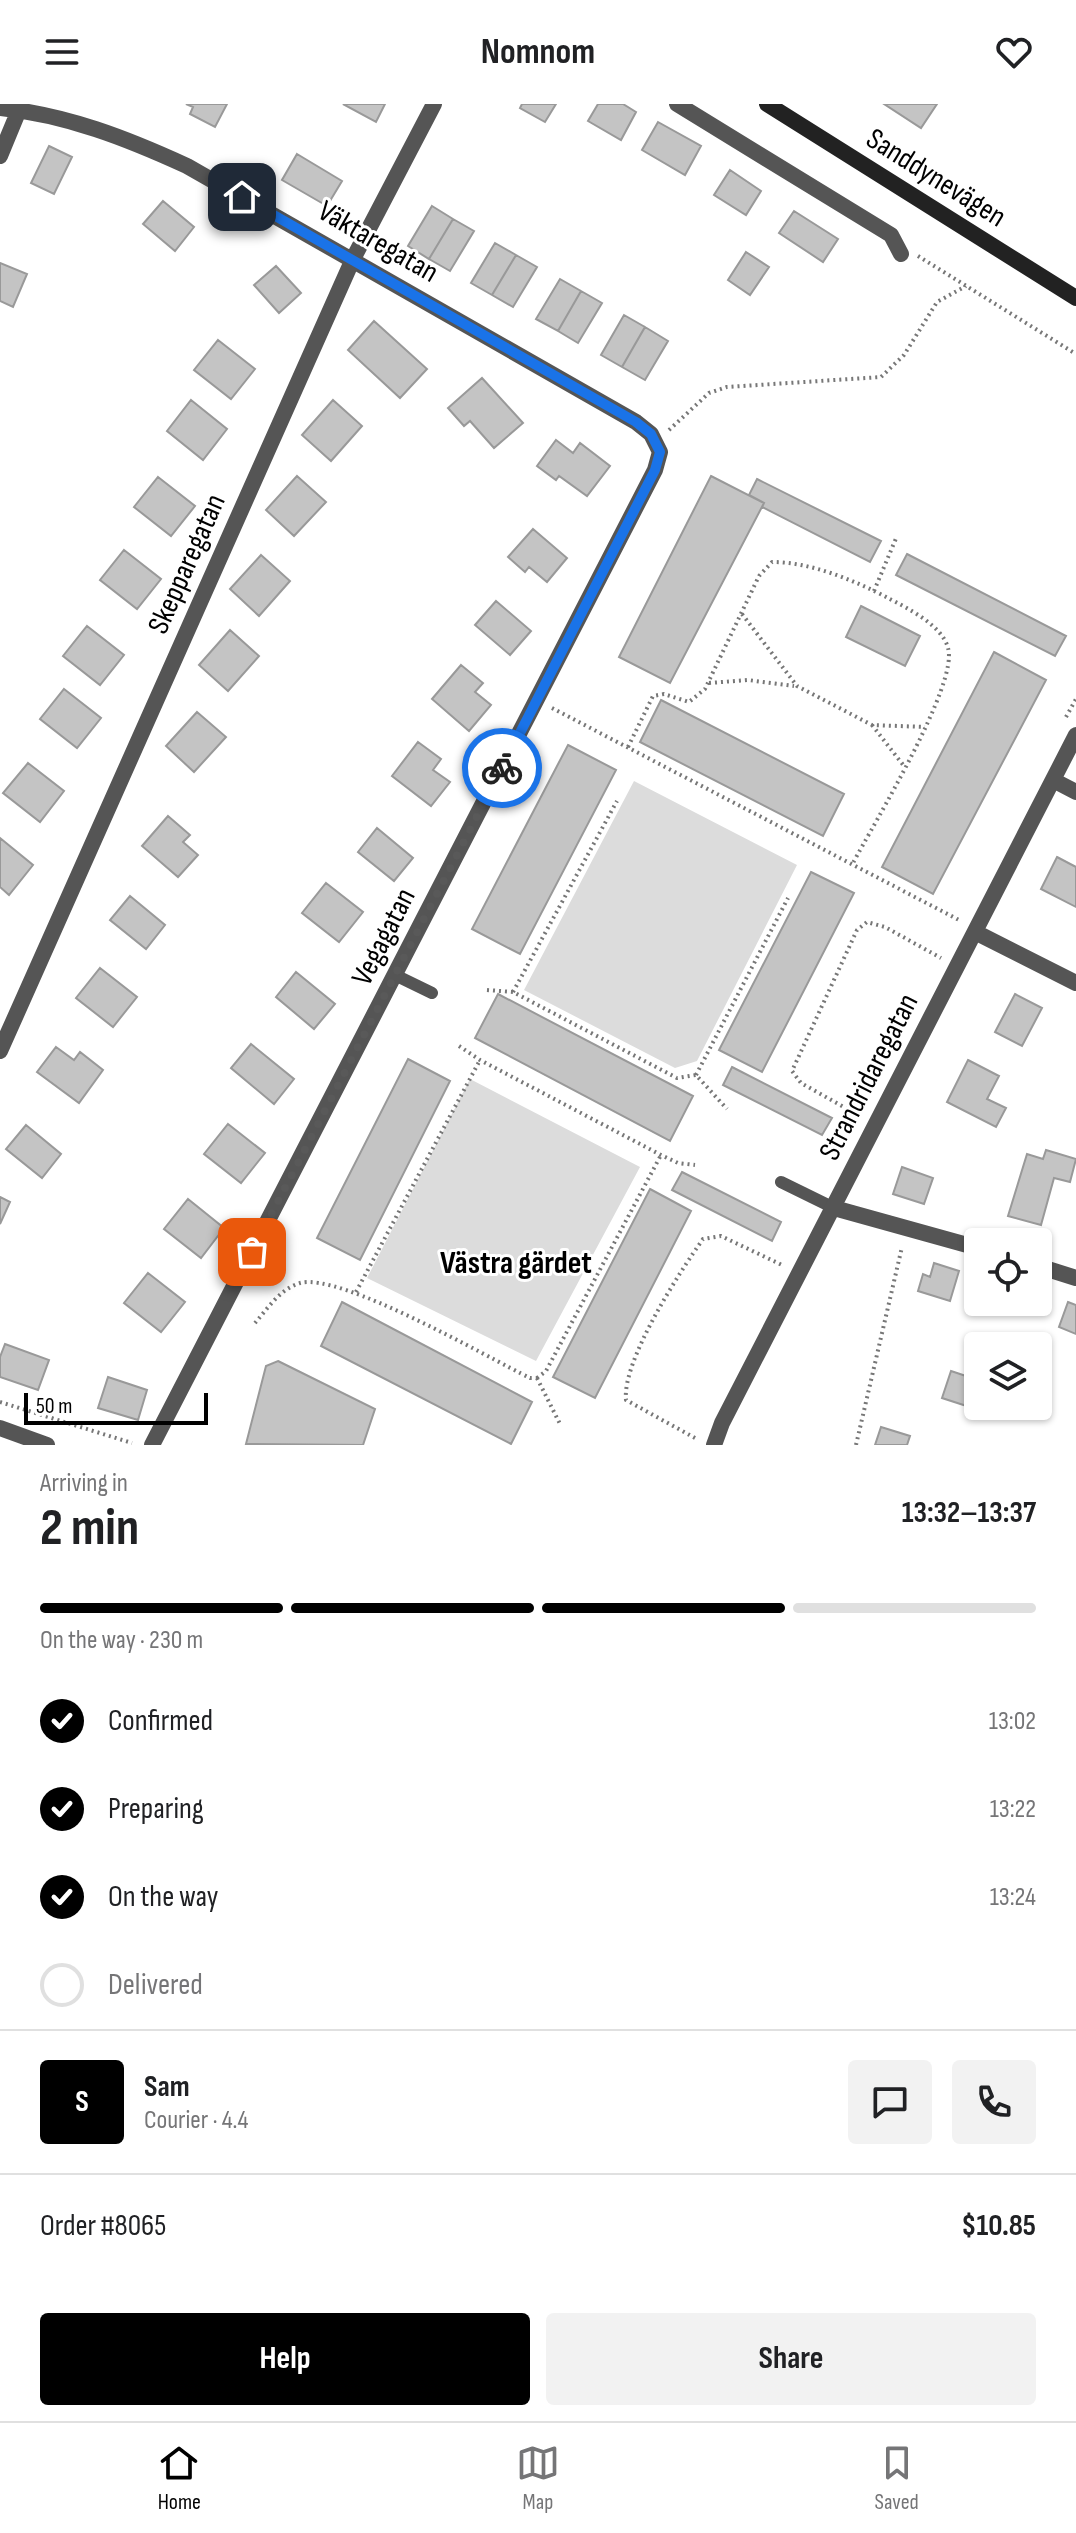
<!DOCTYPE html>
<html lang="en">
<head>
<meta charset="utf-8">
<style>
	body { margin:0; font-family:"Sofia Sans Condensed",sans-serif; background:#f2f2f2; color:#202124; height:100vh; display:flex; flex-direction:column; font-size:30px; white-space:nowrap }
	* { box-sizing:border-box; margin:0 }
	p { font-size:26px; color:#757577 }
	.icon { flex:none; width:44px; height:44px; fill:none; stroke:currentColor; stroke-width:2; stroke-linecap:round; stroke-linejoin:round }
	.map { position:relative; height:1341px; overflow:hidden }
	.drawer { display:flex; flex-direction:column; background:#fff; flex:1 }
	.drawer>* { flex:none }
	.buttons { position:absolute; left:964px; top:1124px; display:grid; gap:16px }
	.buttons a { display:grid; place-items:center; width:88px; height:88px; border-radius:8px; background:#fff; box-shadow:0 2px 6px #0004; font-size:40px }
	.scale { position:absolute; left:24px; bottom:20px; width:184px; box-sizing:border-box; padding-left:8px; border:4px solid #000; border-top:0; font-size:22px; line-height:28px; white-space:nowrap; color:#000; -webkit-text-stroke:6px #fff; paint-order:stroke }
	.pin { position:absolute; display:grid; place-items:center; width:68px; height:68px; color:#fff; margin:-34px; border-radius:16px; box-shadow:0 4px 12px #0006 }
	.courier { position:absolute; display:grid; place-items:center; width:80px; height:80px; margin:-40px; border:6px solid #1a73e8; border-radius:50%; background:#fff; color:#222; box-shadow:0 2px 10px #0007 }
	.headline em { font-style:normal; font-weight:700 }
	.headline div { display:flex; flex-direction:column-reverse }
	.headline { display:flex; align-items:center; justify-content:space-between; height:136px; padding:0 40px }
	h1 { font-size:52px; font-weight:700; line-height:60px }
	.bar { display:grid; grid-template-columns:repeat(4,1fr); gap:12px 8px; align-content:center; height:96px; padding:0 40px }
	.bar i { height:10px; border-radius:6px; background:#e0e0e0 }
	.bar .current { background:#000 }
	.bar p { grid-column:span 4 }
	.line { display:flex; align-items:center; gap:20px; padding:0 40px; border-top:2px solid #e0e0e0 }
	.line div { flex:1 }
	.round { display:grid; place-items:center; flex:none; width:84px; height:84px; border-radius:8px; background:#f2f2f2 }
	ol { padding:0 40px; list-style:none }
	li { display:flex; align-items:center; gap:24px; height:88px }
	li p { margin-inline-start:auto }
	li .icon { padding:8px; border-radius:50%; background:#000; color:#fff; stroke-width:4 }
	li:last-child { color:#757577 }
	li i { width:44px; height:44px; border:4px solid #e0e0e0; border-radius:50% }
	.primary-button { display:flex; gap:16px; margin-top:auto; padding:16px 40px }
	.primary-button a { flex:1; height:92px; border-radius:8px; background:#000; color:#fff; font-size:32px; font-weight:700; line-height:92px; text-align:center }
	.primary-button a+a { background:#f2f2f2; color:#202124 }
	header { display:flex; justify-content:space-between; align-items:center; height:104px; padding:0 40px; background:#fff; font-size:36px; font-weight:700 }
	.tabs { display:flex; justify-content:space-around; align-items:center; height:112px; border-top:2px solid #e0e0e0; background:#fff; font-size:22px; color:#757577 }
	.tabs a { display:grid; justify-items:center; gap:4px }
	.tabs .current { color:#000 }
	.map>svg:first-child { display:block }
	.green { fill:#dcdcdc }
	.building { fill:#c4c4c4; stroke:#999; stroke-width:2 }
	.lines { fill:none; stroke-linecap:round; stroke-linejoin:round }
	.path { stroke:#777; stroke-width:4; stroke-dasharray:2 4; stroke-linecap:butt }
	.lane { stroke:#555; stroke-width:12 }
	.street { stroke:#555; stroke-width:16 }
	.secondary { stroke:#222; stroke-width:16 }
	.done { stroke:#595959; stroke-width:8; stroke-dasharray:0 14.4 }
	.route { stroke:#1a73e8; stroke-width:10 }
	.labels { text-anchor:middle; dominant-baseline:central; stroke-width:6; stroke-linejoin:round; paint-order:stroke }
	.street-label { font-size:30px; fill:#000; stroke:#fff }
	.neighbourhood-label { font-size:32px; font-weight:bold; fill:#000; stroke:#fff }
</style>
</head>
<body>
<header><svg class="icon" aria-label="menu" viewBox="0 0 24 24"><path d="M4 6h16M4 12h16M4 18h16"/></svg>Nomnom<svg class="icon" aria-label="heart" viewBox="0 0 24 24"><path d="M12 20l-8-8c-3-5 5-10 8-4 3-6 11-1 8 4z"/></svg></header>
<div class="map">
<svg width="1076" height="1341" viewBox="0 0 1076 1341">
	<rect width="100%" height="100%" fill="#fff"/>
	<path class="green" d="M634,677l163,84 -100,196 -22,7 -151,-78z
		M470,975l170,88 -104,194 -169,-83z"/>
	<path class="building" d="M186,0h41l-12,23 -25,-13 3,-7z
		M343,0h42l-9,18z
		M522,0h34l-11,18 -25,-14z
		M598,0h25l13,8 -15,28 -33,-19z
		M884,0h53l-16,24z
		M658,18l43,24 -16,29 -43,-25z
		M49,42l23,11 -18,37 -23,-11z
		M297,50l45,27 -15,25 -45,-26z
		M730,66l31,21 -15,24 -32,-20z
		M163,97l31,26 -19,24 -32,-27z
		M432,102l21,13 -24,40 -21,-13z
		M794,107l44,28 -15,23 -44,-29z
		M453,115l21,12 -24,40 -21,-12z
		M495,139l21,12 -24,40 -21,-12z
		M746,148l23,15 -19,28 -22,-15z
		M516,151l21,12 -24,40 -21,-12z
		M0,159l27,11 -14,33 -13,-6z
		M276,162l25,27 -22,20 -25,-28z
		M560,175l21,12 -23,40 -22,-12z
		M581,187l21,12 -24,40 -20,-12z
		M624,211l21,12 -23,40 -21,-12z
		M374,217l53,48 -27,29 -52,-48z
		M645,223l23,14 -23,39 -23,-13z
		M218,236l37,29 -24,30 -37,-29z
		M482,274l41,45 -29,25 -24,-27 -6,5 -16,-18z
		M191,296l36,29 -24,31 -36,-29z
		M333,296l29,26 -31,35 -29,-26z
		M556,336l17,13 7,-10 30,23 -23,30 -28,-20 -3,4 -19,-14z
		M297,372l29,26 -32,34 -28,-26z
		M711,372l53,27 -94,180 -51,-26z
		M158,373l37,29 -24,30 -37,-29z
		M757,375l124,62 -11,21 -108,-55 2,-4 -15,-8z
		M533,425l34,29 -20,24 -18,-15 -4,5 -17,-15z
		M124,446l37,29 -24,30 -37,-29z
		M907,450l159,82 -11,20 -159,-81z
		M261,451l29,26 -31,35 -29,-27z
		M496,497l35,30 -21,24 -35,-30z
		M861,502l59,30 -15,30 -59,-29z
		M87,522l37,29 -24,30 -37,-29z
		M230,526l29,26 -31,35 -29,-26z
		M994,548l52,28 -113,214 -51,-27z
		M461,561l22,18 -8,9 16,13 -22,26 -37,-32z
		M64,585l37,29 -24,30 -37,-29z
		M661,596l183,94 -21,42 -183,-94z
		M197,608l29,25 -32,35 -28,-26z
		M418,638l23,17 -8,11 17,12 -19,24 -39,-30z
		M568,641l48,25 -96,184 -48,-25z
		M28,659l36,28 -24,31 -37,-29z
		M168,712l22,19 -7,7 15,13 -20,22 -36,-31z
		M377,724l36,30 -19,23 -36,-29z
		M0,734l33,27 -24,30 -9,-8z
		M1057,753l19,10v40l-35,-18z
		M811,768l43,21 -92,179 -43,-22z
		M326,779l37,29 -24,30 -37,-29z
		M130,792l35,29 -19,24 -36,-29z
		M100,864l37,29 -24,30 -37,-29z
		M296,868l39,32 -21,25 -38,-32z
		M498,890l195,102 -23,45 -195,-103z
		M1015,890l27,14 -20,38 -27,-14z
		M251,940l43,35 -20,25 -43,-36z
		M56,943l18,13 6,-8 23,18 -24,33 -42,-31z
		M408,955l42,22 -90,179 -43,-22z
		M968,956l31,16 -12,23 19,9 -10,19 -49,-25z
		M732,963l100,51 -10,17 -99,-50z
		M228,1020l37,29 -24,30 -37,-29z
		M26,1021l35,29 -19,24 -36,-29z
		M1046,1046l30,9 -6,23 -16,-4 -13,47 -33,-9 19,-62 16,5z
		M902,1063l31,11 -9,26 -31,-10z
		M682,1068l99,50 -9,19 -100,-51z
		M650,1085l41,22 -96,187 -42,-21z
		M0,1093l10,5 -10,22z
		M188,1095l36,29 -23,30 -37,-29z
		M934,1159l25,8 -9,30 -32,-10 5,-17 7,3z
		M148,1169l37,29 -24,30 -37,-29z
		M342,1198l190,100 -21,42 -190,-98z
		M1068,1198l8,3v29l-17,-7z
		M5,1240l44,16 -11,30 -38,-13v-20z
		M278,1257l97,48 -12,36 -117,-1 20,-78z
		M951,1267l27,9v26h9l-2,6 -43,-14z
		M108,1273l39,13 -9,30 -40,-12z
		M881,1323l29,9 -3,9h-32z"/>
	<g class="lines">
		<path class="path" d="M918,152l158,98
			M669,326l40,-37 18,-6 154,-10 23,-22 33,-53 29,-16
			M874,487l23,-55
			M742,510l55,72 75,39 53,2
			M709,579l39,-3 46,6
			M552,604l407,212
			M1066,613l10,-18
			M872,621l32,41
			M628,643l25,-51 11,-2 25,8 16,-13 54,-113 13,-14c38,0 82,18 116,36 19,10 54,27 60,50 11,36 -75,177 -95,215
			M487,886l26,2 164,86 19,-3 31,34
			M513,888l104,-191
			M459,942l21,14 181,95 17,8 17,2
			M696,971l92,-177
			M858,1011l-57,-32 -9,-12 65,-141 10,-8 18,5 56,31
			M356,1188l124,-232
			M255,1219c13,-15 25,-34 45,-40 40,-11 187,74 230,95h7
			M537,1274l9,-7 115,-216
			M537,1274l24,48
			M0,1298l132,41
			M695,1334l-69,-38c-4,-39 53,-127 77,-161l18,-3 61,29
			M856,1341l46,-198"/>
		<path class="lane" d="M395,871l37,18
			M781,1078l53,26"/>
		<path class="street" d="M677,0l214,131 10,19
			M0,4c67,7 126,30 187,58l449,256 15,12 9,18 -5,18 -503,975
			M0,52l19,-46
			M1053,676l23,12
			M975,828l101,51
			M0,947l353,-792 81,-155
			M834,1104l144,40
			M1038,1162l38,12
			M0,1324l47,17
			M714,1341l8,-22 354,-688"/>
		<path class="secondary" d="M767,0l309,194"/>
	</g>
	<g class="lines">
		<path class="done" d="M252,1148l250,-484"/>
		<path class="route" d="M242,93l394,225 15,12 9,18 -5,18 -153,298"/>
	</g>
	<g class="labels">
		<g class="street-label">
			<text transform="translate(936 74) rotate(32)">Sanddynevägen</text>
			<text transform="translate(378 138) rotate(30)">Väktaregatan</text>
			<text transform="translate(187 460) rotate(-66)">Skepparegatan</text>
			<text transform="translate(384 833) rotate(-63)">Vegagatan</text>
			<text transform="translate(869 973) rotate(-63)">Strandridaregatan</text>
		</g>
		<g class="neighbourhood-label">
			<text x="516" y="1159">Västra gärdet</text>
		</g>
	</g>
</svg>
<div class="buttons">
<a><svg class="icon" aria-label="locate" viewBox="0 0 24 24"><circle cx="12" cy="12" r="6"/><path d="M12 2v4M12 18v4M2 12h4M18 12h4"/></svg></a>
<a><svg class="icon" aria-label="layers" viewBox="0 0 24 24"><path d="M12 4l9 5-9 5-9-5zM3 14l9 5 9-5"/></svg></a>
</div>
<div class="scale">50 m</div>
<div class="pin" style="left:252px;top:1148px;background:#ea580c"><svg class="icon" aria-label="bag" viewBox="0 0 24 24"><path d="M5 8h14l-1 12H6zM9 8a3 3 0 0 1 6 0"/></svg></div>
<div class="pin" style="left:242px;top:93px;background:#1f2937"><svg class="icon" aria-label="home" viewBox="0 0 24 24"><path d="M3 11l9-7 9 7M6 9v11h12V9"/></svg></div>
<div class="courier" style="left:502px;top:664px"><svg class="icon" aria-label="bike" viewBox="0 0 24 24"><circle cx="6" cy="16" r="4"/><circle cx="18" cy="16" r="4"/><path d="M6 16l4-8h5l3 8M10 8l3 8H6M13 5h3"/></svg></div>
</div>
<section class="drawer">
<div class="headline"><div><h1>2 min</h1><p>Arriving in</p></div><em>13:32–13:37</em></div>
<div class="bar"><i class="current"></i><i class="current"></i><i class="current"></i><i></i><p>On the way · 230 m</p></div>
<ol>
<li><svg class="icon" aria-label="check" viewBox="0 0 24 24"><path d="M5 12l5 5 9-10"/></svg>Confirmed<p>13:02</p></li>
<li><svg class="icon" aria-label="check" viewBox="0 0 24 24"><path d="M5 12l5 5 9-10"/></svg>Preparing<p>13:22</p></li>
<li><svg class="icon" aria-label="check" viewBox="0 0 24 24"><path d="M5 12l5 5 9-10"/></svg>On the way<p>13:24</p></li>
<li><i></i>Delivered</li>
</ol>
<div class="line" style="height:144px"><b class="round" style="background:#000;color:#fff">S</b><div><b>Sam</b><p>Courier · 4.4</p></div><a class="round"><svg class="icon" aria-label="chat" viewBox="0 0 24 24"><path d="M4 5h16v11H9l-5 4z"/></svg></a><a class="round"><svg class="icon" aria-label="phone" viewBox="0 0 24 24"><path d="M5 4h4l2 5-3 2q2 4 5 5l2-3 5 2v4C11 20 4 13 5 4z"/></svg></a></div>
<div class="line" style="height:104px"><div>Order #8065</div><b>$10.85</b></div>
<div class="primary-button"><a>Help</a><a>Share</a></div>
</section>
<nav class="tabs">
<a class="current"><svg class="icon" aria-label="home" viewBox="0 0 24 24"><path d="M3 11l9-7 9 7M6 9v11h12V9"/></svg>Home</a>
<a><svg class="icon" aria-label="map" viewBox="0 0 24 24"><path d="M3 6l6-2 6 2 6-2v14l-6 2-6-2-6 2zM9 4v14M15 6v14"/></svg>Map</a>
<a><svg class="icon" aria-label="saved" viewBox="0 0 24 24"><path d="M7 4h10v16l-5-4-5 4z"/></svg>Saved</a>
</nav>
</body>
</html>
